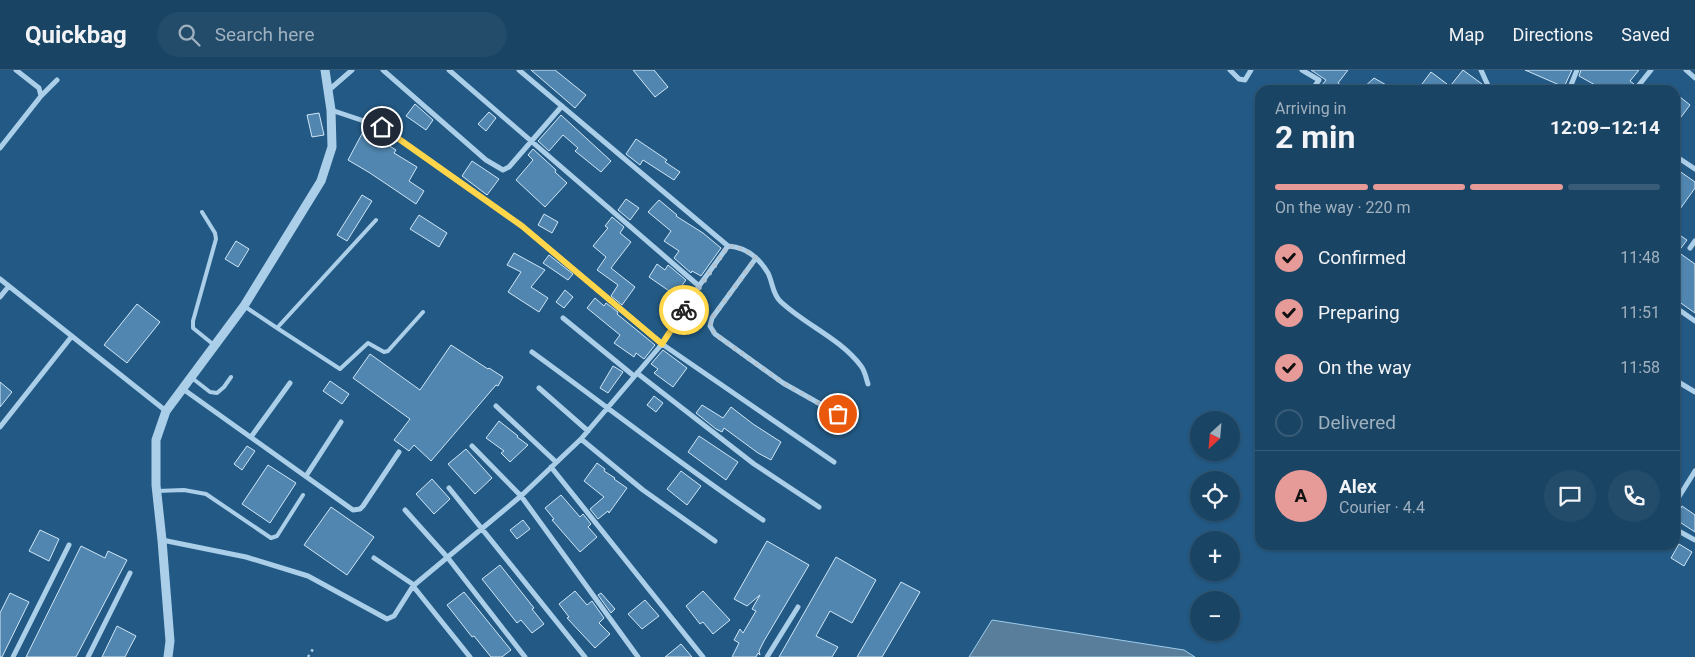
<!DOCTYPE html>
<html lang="en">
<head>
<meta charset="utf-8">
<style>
	body { margin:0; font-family:Roboto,sans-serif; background:#234b6a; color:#f1f3f6; height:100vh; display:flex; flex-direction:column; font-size:19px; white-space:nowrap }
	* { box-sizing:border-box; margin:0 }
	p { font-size:16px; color:#9fb0bf }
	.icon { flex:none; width:28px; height:28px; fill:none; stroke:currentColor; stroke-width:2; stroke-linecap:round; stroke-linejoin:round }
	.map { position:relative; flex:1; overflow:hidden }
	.details { position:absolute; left:1255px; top:15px; width:425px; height:465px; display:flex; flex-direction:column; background:#1a4464; border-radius:15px; box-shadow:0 1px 4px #0004,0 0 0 1px #385c78 }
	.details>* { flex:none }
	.needle { width:32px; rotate:206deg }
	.tools { position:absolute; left:1190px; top:341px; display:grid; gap:10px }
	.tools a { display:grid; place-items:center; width:50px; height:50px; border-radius:50%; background:#1a4464; box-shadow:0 1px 4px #0004,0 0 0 1px #385c78; font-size:25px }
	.pin { position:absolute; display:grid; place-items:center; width:42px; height:42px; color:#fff; margin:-21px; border:2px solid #fff; border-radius:50%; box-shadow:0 1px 5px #0007 }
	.courier { position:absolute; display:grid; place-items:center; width:50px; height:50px; margin:-25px; border:4px solid #ffd54a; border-radius:50%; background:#fff; color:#222; box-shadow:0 1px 6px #0007 }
	.summary em { font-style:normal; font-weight:700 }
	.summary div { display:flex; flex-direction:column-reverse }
	.summary { display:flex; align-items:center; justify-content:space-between; height:85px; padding:0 20px }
	h1 { font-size:32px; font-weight:700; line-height:38px }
	.bar { display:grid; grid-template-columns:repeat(4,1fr); gap:8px 5px; align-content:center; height:60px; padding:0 20px }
	.bar i { height:6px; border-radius:4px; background:#385c78 }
	.bar .current { background:#e69b98 }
	.bar p { grid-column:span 4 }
	.line { display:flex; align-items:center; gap:12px; padding:0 20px; border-top:1px solid #385c78 }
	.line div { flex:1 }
	.round { display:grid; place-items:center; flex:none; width:52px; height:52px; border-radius:26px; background:#234b6a }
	ol { padding:0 20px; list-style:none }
	li { display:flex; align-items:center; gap:15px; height:55px }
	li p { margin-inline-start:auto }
	li .icon { padding:5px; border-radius:50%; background:#e69b98; color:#111; stroke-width:4 }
	li:last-child { color:#9fb0bf }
	li i { width:28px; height:28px; border:2px solid #385c78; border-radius:50% }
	header { display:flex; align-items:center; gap:30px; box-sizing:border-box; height:70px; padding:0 25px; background:#1a4464; border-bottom:1px solid #385c78 }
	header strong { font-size:24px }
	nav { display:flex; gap:28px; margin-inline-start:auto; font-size:18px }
	.search { width:350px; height:45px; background:#234b6a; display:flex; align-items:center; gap:12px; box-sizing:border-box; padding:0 18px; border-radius:28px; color:#9fb0bf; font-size:19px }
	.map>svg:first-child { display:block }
	.water { fill:#587e9c; stroke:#a0cbea }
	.building { fill:#5086af; stroke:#d0e6f7 }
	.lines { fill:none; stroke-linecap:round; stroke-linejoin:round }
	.path { stroke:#accfe9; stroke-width:2.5; stroke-dasharray:2.5 4; stroke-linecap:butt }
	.service { stroke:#accfe9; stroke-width:4 }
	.minor { stroke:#accfe9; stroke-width:5 }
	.tertiary { stroke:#accfe9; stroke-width:9 }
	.done { stroke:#b2c5d4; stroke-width:5; stroke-dasharray:0 9 }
	.route { stroke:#ffd54a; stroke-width:6 }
</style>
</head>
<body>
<header>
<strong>Quickbag</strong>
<div class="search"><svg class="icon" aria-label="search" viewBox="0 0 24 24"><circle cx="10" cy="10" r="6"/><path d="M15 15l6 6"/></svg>Search here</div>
<nav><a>Map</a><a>Directions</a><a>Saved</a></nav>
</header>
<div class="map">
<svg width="1695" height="587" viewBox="0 0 1695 587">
	<rect width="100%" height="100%" fill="#235a85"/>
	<path class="water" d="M992,550l192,30 11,7h-226z"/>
	<path class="building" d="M531,0h24l31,25 -11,13z
		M633,0h21l14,17 -13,10z
		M1311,0h37l-10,13 9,7h-29l8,-10z
		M1463,0l19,14 -4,6h-20l-7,-5z
		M1525,0h47l-8,17z
		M1581,0h58l-9,11 4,3 -3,6h-27l-25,-14z
		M1431,2l16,12 -4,6h-13l-8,-6z
		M1374,8l21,12h-34z
		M1675,23l15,12 -15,20z
		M415,34l18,16 -7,10 -20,-14z
		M489,42l7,6 -10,13 -8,-7z
		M319,43l5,22 -12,2 -5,-22z
		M561,45l50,46 -10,11 -26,-21 3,-3 -15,-13 -14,16 -11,-10z
		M364,60l32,20 -2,3 23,14 -8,14 15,10 -8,13 -46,-31 -22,-13z
		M636,69l31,21 -2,2 15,10 -6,8 -31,-20 -3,5 -14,-11z
		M533,79l23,21 -1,2 12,11 -22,24 -29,-27 17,-20 -5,-5z
		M472,91l27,18 -12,16 -25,-19z
		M1675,98l20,14v6l-20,28z
		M362,125l10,6 -25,40 -10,-6z
		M626,129l13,9 -9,12 -12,-10z
		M659,130l18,15 -1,1 27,17 18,15 -20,28 -9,-5 -1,2 -17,-15 5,-7 -15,-10 7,-10 -23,-19z
		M544,144l14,8 -6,11 -14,-8z
		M419,145l28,18 -8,14 -29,-18z
		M612,147l12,10 -4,6 11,9 -20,26 24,19 -13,18 -11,-9 7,-11 -21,-15 9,-13 -13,-11 15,-18 -3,-2z
		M1675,162l12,8 -9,12 17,12v49l-20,-14z
		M236,171l13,8 -11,18 -13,-8z
		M514,183l31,17 -14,17 17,11 -9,14 -31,-20 13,-20 -14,-7z
		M549,185l24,19 -5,6 -25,-17z
		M657,194l8,6 3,-5 18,15 -11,15 -26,-18z
		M565,220l8,7 -9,11 -8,-6z
		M595,228l9,8 2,-3 12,9 -1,2 38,31 -11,14 -8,-6 -2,4 -20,-14 6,-8 -33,-27z
		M137,234l23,18 -33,41 -23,-18z
		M451,275l37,24 1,-1 14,9 -5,9 -2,-1 -65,76 -17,-16 -5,6 -15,-11 16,-21 -57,-41 17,-24 50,36z
		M663,280l24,18 -14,19 -19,-14 4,-4 -7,-5z
		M613,296l10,6 -15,21 -8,-5z
		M330,311l19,13 -7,10 -19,-13z
		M0,312l12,10 -12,15z
		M654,326l9,7 -7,9 -9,-7z
		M702,335l21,13 8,-11 22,17 28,18 -10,18 -13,-7 -34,-25 -2,4 -6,-3 -20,-16z
		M499,351l19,15 -1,1 11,8 -18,17 -9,-9 3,-2 -18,-13z
		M699,366l39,26 -12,18 -38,-28z
		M247,376l8,5 -13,19 -8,-6z
		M466,379l26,29 -17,16 -27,-30z
		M597,393l8,6 -1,2 11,7 -1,1 13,9 -18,25 -1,-2 -10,8 -8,-10 14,-12 -20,-16z
		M268,395l28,18 -26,40 -28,-19z
		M681,401l20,15 -14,19 -20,-16z
		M432,409l18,20 -16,15 -18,-20z
		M561,425l19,22 3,-3 8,10 -3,3 9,10 -17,15 -28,-32 2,-1 -9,-11z
		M1682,436l13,9v17l-20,-13z
		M331,437l43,30 -27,38 -43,-30z
		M523,450l7,9 -13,10 -7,-9z
		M40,460l19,9 -10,22 -20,-10z
		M767,471l42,24 -45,76 -5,10 1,4 -2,-2 -2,4h-24l7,-14 -5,-3 6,-11 3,4 13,-22 -4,-2 8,-14 -13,11 -13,-7z
		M1679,474l13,8 -8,14 -13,-8z
		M81,476l24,12 3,-7 19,9 -51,97h-50z
		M836,487l40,23 -24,43 -22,-12 -14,25 22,11 -6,10h-53z
		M500,495l34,43 -2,1 12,15 -12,9 -11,-13 -4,3 -35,-44z
		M901,512l19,10 -8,14 -30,51h-25z
		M575,521l12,14 5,-4 12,17 -5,5 11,11 -15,14 -28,-30 2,-1 -10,-13z
		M703,521l27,29 -17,14 -10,-12 -3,2 -14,-18z
		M464,522l47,58 -9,7h-11l-17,-21 -2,1 -25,-32z
		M10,523l19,9 -27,55h-2v-44z
		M601,523l14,16 -4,4 -13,-18z
		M645,530l14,16 -17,13 -14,-15z
		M117,556l19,10 -7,13 -4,8h-23z
		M681,574l11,13h-27z"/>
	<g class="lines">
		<path class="path" d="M308,587l5,-8"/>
		<path class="service" d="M202,142l13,21 1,6 -23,82v7l21,17
			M244,236l33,22 99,-108
			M277,258l63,41 28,-26 16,9 4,-1 35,-39
			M192,308l18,14 7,1 7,-6 7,-10
			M157,421l27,-1 22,4 65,44 6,-2 26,-41"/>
		<path class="minor" d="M383,0l103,90 17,10 6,-3 53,-61
			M449,0l250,216
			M519,0l209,176c18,1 31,12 40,27 5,10 4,20 12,28 25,24 60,37 81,65 4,5 5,12 7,18
			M1230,0l9,9 6,1 6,-10
			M1302,0l17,10 -7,10
			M1481,0l9,20
			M1686,0l9,8
			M329,20l23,-20
			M1569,20l8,-20
			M1635,20l16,-20
			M41,26l16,-16
			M331,40l51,17 140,99 140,118 172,118
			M0,78l41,-52 -2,-8 -23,-18
			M1677,87l18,12
			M1690,178l5,-7
			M756,188l-44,60 -2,8 5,8 68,49 55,31
			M0,209l166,132
			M0,227l9,-11
			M1675,237l20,14
			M563,248l71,58
			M532,282c77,56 152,115 231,168
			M637,303l117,91 65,43
			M1675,310l20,12
			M539,318l49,43
			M183,319l170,121 7,-1 3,-3 36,-54
			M496,336l60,56
			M0,357l72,-91
			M251,367l39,-54
			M581,369l62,51 72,51
			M472,376l49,50 117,161
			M551,397l152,190
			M306,406l35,-54
			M449,418l136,169
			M1675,433l20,-32
			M405,440l43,48 77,99
			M1675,459l20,11
			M162,470l84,17 62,19 79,43 7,-3 19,-30 108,-90 60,-57 81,-95 37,-58 29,-40
			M374,488l40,27
			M413,516l57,71
			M13,587l56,-112
			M88,587l42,-84
			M767,587l31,-50"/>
		<path class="tertiary" d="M168,587l2,-16 -8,-101 -6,-55v-45l10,-29 78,-105 77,-125 11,-34 -1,-37 -6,-40"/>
	</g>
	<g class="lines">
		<path class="done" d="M684,240l44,-64c11,1 20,5 28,12l-44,60 -2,8 5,8 68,49 55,31"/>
		<path class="route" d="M382,57l140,99 140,118 22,-34"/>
	</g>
</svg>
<div class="tools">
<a><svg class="needle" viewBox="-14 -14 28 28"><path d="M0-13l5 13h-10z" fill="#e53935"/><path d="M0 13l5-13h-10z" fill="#9fb0bf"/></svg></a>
<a><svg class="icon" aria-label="locate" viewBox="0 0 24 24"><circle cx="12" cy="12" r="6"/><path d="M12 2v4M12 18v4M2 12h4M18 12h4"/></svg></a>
<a>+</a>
<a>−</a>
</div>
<div class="pin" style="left:838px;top:344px;background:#ea580c"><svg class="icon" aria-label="bag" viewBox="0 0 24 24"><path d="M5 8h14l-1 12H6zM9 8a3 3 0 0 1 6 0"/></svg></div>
<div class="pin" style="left:382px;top:57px;background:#1f2937"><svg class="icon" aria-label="home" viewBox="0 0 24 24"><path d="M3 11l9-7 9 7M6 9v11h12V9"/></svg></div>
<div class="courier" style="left:684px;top:240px"><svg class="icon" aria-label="bike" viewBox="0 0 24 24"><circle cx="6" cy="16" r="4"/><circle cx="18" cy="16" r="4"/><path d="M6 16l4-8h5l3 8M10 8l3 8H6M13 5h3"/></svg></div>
<section class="details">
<div class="summary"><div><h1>2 min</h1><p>Arriving in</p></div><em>12:09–12:14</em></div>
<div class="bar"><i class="current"></i><i class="current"></i><i class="current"></i><i></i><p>On the way · 220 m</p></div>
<ol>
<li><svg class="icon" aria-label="check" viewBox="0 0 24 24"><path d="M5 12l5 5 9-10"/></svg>Confirmed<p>11:48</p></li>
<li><svg class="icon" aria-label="check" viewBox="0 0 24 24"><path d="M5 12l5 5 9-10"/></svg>Preparing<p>11:51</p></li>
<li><svg class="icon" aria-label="check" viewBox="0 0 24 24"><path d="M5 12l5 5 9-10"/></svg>On the way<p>11:58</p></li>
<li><i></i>Delivered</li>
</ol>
<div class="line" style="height:90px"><b class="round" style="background:#e69b98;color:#111">A</b><div><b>Alex</b><p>Courier · 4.4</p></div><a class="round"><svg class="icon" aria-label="chat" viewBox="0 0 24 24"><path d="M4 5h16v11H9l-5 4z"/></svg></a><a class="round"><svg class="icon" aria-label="phone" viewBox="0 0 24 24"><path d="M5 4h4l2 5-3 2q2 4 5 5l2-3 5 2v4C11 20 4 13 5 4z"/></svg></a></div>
</section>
</div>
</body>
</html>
